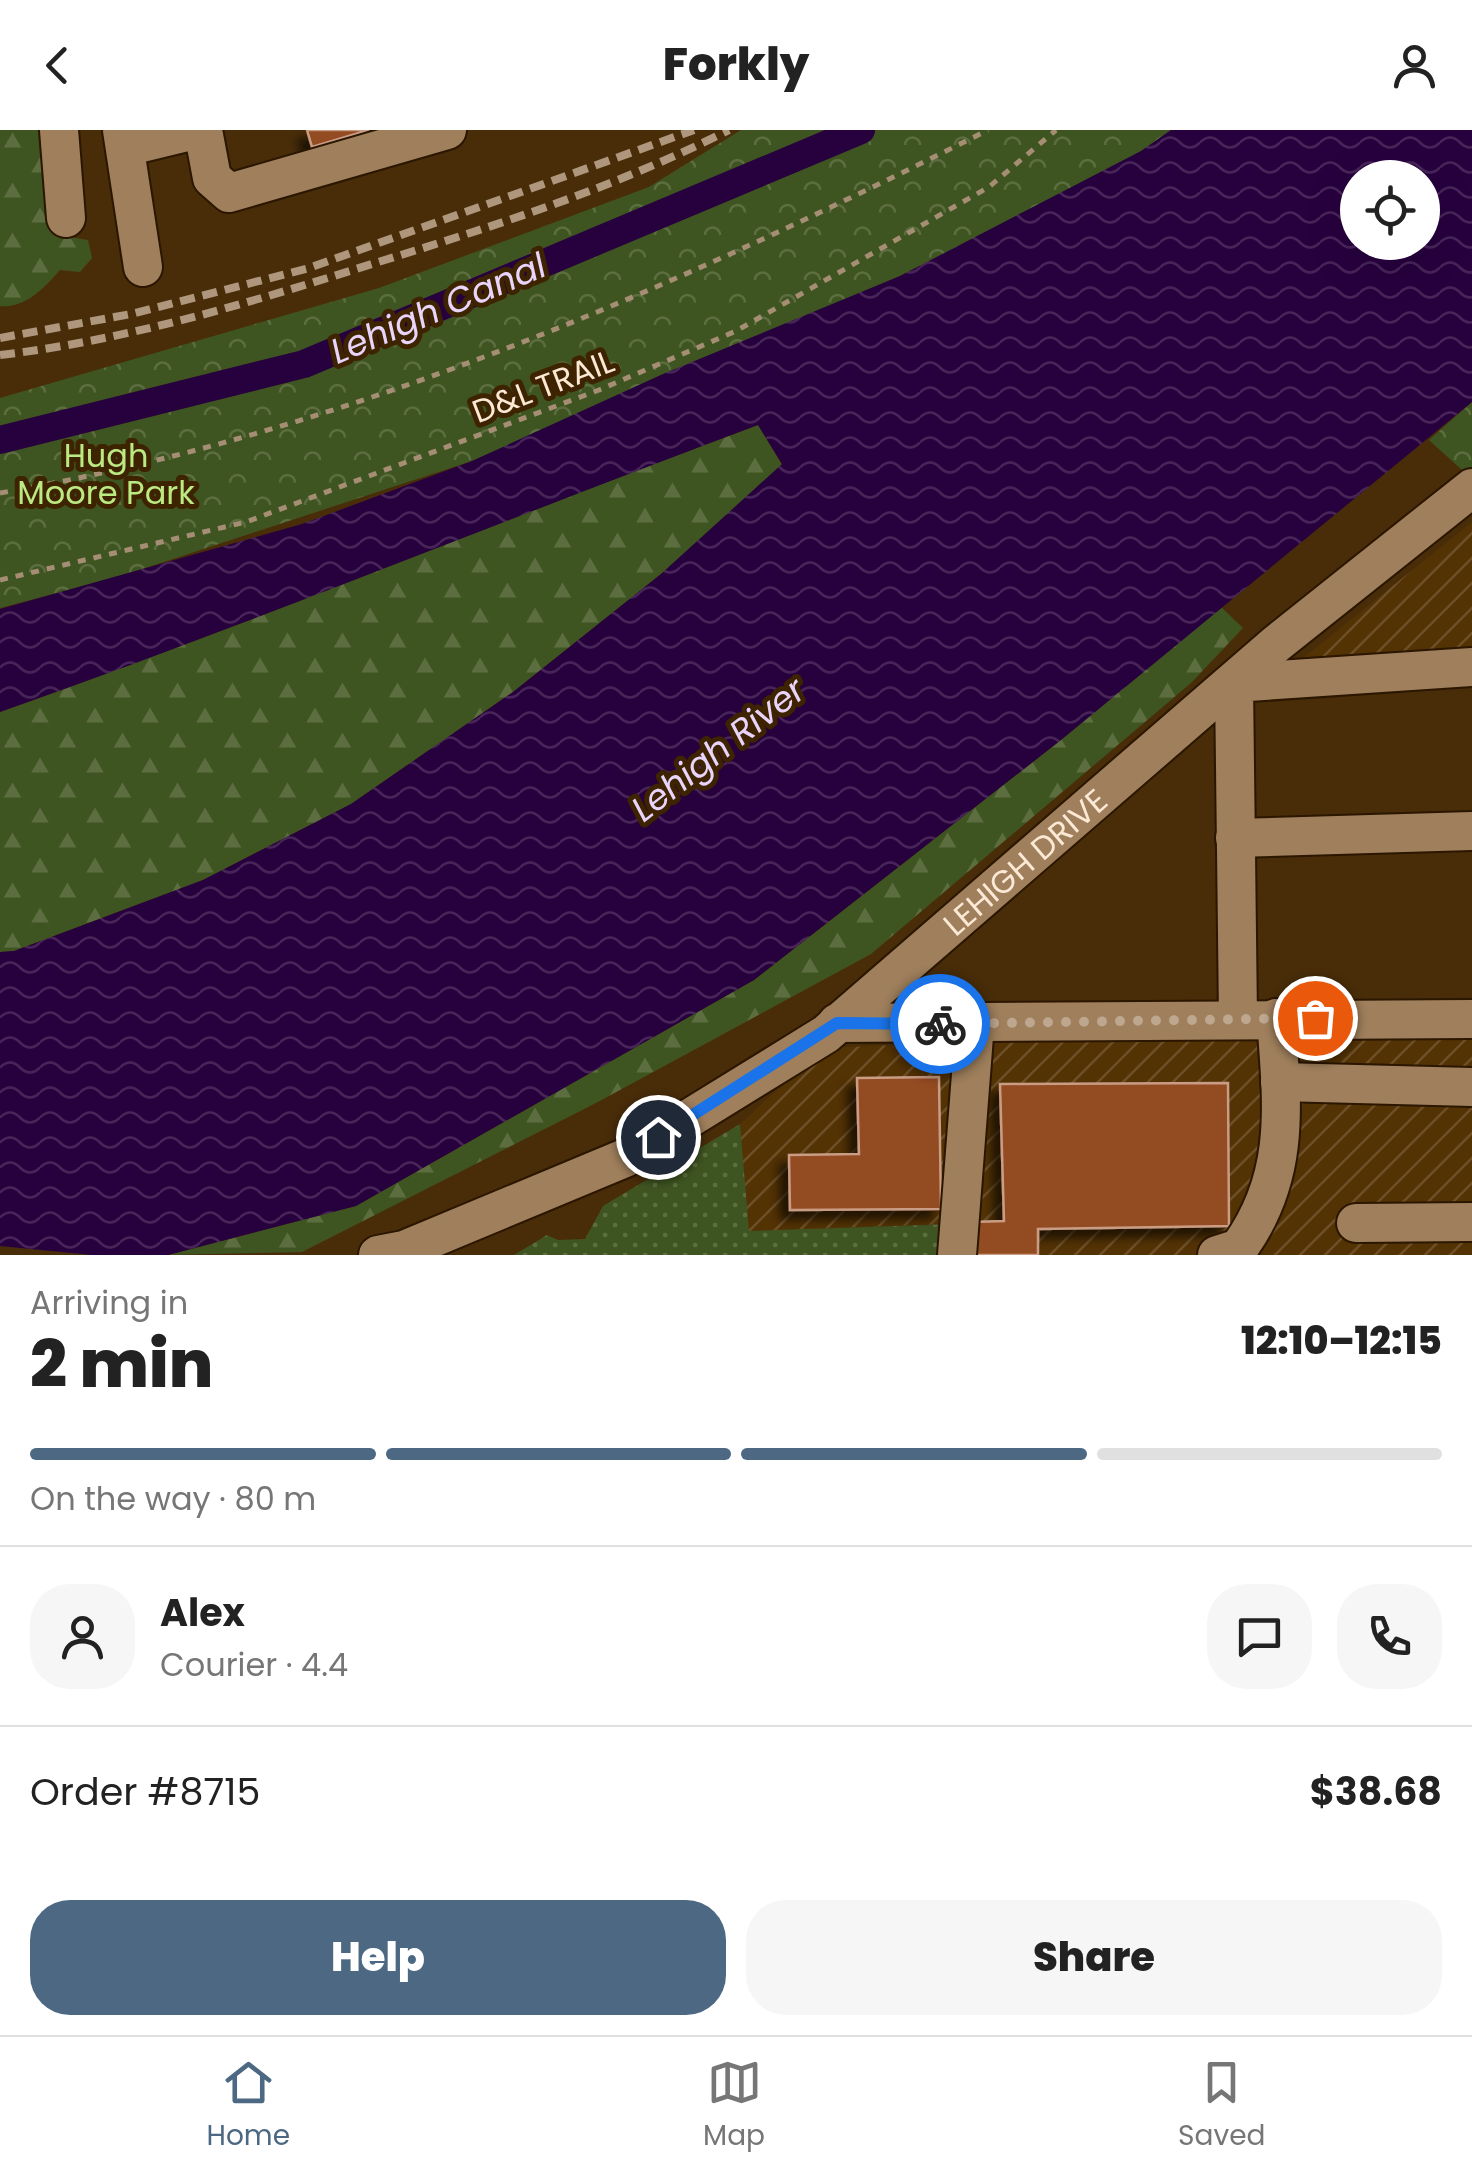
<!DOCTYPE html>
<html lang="en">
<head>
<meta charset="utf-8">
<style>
	body { margin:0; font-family:Poppins,sans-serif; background:#f6f6f6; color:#222; height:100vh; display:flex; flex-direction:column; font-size:38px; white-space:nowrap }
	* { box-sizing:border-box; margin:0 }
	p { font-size:32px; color:#767676 }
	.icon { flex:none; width:55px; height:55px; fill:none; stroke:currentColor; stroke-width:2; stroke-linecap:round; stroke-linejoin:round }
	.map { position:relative; height:1125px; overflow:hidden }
	.drawer { display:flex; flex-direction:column; background:#fff; flex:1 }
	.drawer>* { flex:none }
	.fabs { position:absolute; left:1340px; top:30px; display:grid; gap:20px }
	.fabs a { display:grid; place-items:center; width:100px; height:100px; border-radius:50%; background:#fff; box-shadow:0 10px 40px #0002; font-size:50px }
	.pin { position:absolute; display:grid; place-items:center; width:85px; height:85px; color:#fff; margin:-42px; border:5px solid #fff; border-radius:50%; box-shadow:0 2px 10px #0007 }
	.courier { position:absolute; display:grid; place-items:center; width:100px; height:100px; margin:-50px; border:8px solid #1a73e8; border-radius:50%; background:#fff; color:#222; box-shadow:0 2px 12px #0007 }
	.overview em { font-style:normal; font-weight:800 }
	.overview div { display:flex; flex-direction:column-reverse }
	.overview { display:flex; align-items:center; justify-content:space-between; height:170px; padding:0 30px }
	h1 { font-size:65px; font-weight:800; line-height:75px }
	.bar { display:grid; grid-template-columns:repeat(4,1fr); gap:15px 10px; align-content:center; height:120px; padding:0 30px }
	.bar i { height:12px; border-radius:8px; background:#e0e0e0 }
	.bar .current { background:#4c6883 }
	.bar p { grid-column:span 4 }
	.line { display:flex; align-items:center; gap:25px; padding:0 30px; border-top:2px solid #e0e0e0 }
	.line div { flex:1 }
	.round { display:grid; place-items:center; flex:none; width:105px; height:105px; border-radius:40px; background:#f6f6f6 }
	.button { display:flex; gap:20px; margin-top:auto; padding:20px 30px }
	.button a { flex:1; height:115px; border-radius:40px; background:#4c6883; color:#fff; font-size:40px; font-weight:800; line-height:115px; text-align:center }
	.button a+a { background:#f6f6f6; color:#222 }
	header { display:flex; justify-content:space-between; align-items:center; height:130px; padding:0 30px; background:#fff; font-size:45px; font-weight:800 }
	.menu { display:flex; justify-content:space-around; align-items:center; height:140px; border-top:2px solid #e0e0e0; background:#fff; font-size:28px; color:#767676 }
	.menu a { display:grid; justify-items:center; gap:5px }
	.menu .current { color:#4c6883 }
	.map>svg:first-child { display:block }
	.industrial { fill:url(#industrial-furrows) }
	.grass { fill:url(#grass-dots) }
	.forest { fill:url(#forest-firs) }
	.park { fill:url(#park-crowns) }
	.water { fill:url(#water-waves); fill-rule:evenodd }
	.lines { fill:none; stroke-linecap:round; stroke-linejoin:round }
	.canal { stroke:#27003e; stroke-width:28 }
	.building { fill:#934b20; stroke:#c99c85; stroke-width:2.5; filter:url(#shadow) }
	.minor-casing { stroke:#2b1600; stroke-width:42 }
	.path { stroke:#a58e73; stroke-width:5; stroke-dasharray:8 8; stroke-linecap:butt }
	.minor { stroke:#9f7f5c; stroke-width:38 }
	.rail { stroke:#ae977d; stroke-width:8; stroke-dasharray:15 8; stroke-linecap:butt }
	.done { stroke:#bda78e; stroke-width:10; stroke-dasharray:0 18 }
	.route { stroke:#1a73e8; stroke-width:12 }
	.labels { text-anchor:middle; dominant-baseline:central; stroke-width:10; stroke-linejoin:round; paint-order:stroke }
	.street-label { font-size:32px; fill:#fbe9d6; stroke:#3e2300 }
	.park-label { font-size:32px; fill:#bcea82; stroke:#3e2300 }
	.water-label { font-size:35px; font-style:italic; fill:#e9d5fc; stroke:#3e2300 }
</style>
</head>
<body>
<header><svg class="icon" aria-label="back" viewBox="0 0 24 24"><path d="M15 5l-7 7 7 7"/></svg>Forkly<svg class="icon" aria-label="person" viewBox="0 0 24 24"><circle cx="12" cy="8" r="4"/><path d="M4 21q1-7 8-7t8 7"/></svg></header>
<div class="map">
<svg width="1472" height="1125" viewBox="0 0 1472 1125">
	<defs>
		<pattern id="industrial-furrows" width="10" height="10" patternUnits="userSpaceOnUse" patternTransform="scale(2.5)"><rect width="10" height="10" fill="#533204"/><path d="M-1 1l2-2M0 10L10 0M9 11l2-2" fill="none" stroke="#6d5028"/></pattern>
		<pattern id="grass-dots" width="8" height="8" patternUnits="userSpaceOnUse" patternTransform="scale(2.5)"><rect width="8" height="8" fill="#3f5521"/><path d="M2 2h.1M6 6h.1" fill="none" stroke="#5c6d40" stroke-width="1.8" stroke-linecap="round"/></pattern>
		<pattern id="forest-firs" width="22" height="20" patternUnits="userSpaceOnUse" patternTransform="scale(2.5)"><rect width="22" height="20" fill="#3f5521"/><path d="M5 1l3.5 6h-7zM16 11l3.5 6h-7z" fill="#5c6d40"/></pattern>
		<pattern id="park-crowns" width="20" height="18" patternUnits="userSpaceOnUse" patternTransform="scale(2.5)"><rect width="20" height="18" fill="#3f5521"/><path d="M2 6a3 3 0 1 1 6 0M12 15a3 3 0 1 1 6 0" fill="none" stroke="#5c6d40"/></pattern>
		<pattern id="water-waves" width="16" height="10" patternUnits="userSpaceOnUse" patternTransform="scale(2.5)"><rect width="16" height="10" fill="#27003e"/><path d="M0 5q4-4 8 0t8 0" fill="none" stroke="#472559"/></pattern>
		<filter id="shadow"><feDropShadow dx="-9" dy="9" stdDeviation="5" flood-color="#0009"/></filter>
	</defs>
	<rect width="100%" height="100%" fill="#492d09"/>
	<path class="industrial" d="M1472,392v152l-186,-2z
		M1472,891v234h-528l7,-31 -203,7 -8,-107 83,-76z"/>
	<path class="grass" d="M740,994l9,107 203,-7 -8,31h-430l33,-20 11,5 27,-1 18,-33z"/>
	<path class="forest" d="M0,0h41l3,71 13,34 31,5 4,18 -12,14 -20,-2c-15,17 -35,39 -60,36z
		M758,295l24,40 -121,109 -148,118 -162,112 -148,76 -189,71 -14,1v-240c255,-90 505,-193 758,-287z
		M1221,477l22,21 -52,55 -320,271 -275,149 -294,149 -134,3 188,-49 398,-226 307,-240z"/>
	<path class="park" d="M741,0h430l-39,28 -232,118 -428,185 -354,116 -118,31v-210l379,-110 270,-101z
		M1472,272v77l-43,-39z"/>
	<path class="water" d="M1171,0h301v272l-411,338 -307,240 -398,226 -188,49h-76l-92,-9v-294l14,-1 189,-71 148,-76 162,-112 148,-118 121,-110 -24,-39c-254,95 -503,197 -758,287v-103l302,-85 170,-63 191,-87 237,-98 241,-125zM1358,48h64v64h-64z"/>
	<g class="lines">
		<path class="canal" d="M0,310l304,-76 557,-234"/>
	</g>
	<path class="building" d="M307,0h62l-57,17z
		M939,947l2,132 -151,1 -1,-55 70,-1 -2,-76z
		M1228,953l1,143 -191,3v26h-66l-1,-33 33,-1 -4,-137z"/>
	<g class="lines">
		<defs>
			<g id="minor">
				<path d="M59,0l7,88"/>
				<path d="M122,0l21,137"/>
				<path d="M203,0l9,48 17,15 218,-63"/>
				<path d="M125,17l70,-17"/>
				<path d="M1235,708l237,-7"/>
				<path d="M1238,888l-4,-335 238,-16"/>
				<path d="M837,893l635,-4"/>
				<path d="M1280,952l192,5"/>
				<path d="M1356,1093l116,-1"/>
				<path id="s1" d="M378,1125l26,-5 221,-92 201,-124 450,-390 196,-156"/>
				<path d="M957,1125l18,-232"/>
				<path d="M1217,1125l22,-7c53,-73 43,-145 37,-230"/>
			</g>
		</defs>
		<use href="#minor" class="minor-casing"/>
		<path class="path" d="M0,363c348,-60 674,-205 988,-363
			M0,450l246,-58 353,-132 137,-59 253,-144 67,-57"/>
		<use href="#minor" class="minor"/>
		<path class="rail" d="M0,208l131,-24 178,-46 385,-138
			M0,225c129,-15 252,-53 375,-92 120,-37 241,-76 354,-133"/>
	</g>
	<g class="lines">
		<path class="done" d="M940,894l375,-6"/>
		<path class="route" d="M658,1007l179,-114 103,1"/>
	</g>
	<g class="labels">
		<g class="street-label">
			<text transform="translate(543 256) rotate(-21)">D&amp;L TRAIL</text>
			<text stroke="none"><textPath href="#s1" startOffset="765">LEHIGH DRIVE</textPath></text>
		</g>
		<g class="park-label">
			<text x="106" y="325">Hugh<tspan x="106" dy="37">Moore Park</tspan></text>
		</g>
		<g class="water-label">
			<text transform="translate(438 178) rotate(-23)">Lehigh Canal</text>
			<text transform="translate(718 619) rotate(-38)">Lehigh River</text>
		</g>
	</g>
</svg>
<div class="fabs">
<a><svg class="icon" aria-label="locate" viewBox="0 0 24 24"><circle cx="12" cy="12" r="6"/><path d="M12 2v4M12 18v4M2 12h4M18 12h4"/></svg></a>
</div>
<div class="pin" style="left:1315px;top:888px;background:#ea580c"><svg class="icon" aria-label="bag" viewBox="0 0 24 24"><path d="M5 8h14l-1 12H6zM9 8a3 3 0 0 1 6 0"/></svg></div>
<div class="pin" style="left:658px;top:1007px;background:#1f2937"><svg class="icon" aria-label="home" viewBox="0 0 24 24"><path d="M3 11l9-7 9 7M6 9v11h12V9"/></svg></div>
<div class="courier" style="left:940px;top:894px"><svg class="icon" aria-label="bike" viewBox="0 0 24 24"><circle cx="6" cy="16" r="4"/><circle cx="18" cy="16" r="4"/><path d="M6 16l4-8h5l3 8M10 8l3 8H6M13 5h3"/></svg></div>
</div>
<section class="drawer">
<div class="overview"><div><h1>2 min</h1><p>Arriving in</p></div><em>12:10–12:15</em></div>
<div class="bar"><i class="current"></i><i class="current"></i><i class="current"></i><i></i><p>On the way · 80 m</p></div>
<div class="line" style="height:180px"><a class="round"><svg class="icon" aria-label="person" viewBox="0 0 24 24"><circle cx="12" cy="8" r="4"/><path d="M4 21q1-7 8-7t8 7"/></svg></a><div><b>Alex</b><p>Courier · 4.4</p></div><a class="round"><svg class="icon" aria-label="chat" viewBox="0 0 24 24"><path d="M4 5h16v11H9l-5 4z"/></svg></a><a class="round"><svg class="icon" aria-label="phone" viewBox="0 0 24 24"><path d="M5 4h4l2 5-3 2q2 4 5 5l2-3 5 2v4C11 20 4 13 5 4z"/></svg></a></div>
<div class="line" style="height:130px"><div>Order #8715</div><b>$38.68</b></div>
<div class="button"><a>Help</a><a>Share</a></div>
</section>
<nav class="menu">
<a class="current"><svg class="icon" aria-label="home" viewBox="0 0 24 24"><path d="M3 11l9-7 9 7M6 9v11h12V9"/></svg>Home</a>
<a><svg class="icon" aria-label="map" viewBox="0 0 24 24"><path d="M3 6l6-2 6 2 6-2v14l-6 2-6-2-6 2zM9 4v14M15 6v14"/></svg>Map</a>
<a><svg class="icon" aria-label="saved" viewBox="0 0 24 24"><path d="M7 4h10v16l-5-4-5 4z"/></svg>Saved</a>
</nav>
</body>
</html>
